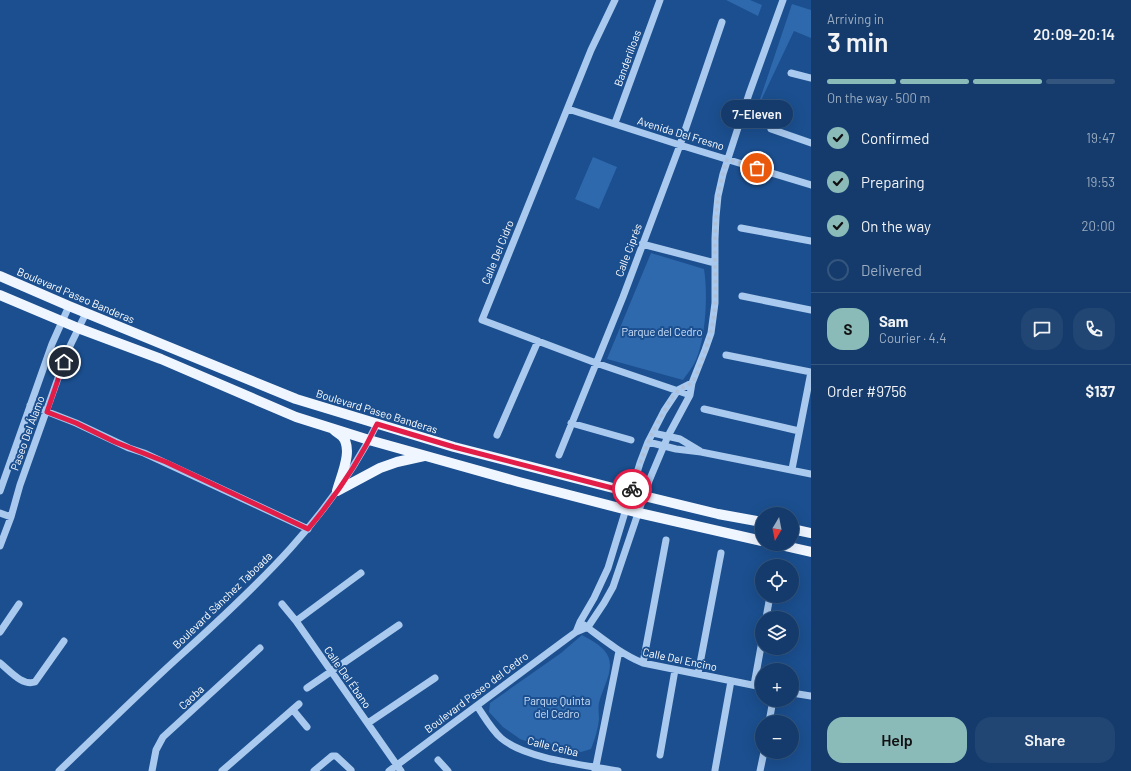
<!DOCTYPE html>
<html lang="en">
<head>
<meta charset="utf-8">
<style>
	body { margin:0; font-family:Barlow,sans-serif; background:#214673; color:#f1f3f6; height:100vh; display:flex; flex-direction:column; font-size:15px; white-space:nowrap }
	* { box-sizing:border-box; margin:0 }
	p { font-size:13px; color:#9dadc1 }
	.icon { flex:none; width:22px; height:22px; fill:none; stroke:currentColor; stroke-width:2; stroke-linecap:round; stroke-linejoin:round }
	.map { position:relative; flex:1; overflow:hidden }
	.details { display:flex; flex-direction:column; background:#143b6b; width:320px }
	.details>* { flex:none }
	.needle { width:26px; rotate:190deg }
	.buttons { position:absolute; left:755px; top:507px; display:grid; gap:8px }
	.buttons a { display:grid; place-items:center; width:44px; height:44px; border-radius:50%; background:#143b6b; box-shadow:0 4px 16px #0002,0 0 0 1px #33557e; font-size:20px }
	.pin { position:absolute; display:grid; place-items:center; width:34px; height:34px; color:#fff; margin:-17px; border:2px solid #fff; border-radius:50%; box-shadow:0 1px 4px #0007 }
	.courier { position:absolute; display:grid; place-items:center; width:40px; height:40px; margin:-20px; border:3px solid #e11d48; border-radius:50%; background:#fff; color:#222; box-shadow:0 1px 5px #0007 }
	.bubble { position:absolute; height:28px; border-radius:14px; background:#143b6b; box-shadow:0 4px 16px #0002,0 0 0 1px #33557e; font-size:13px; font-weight:600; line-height:28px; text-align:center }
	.head em { font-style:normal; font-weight:600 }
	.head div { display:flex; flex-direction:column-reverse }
	.head { display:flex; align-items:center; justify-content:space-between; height:68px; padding:0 16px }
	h1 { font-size:26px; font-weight:600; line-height:30px }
	.bar { display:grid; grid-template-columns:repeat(4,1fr); gap:6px 4px; align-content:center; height:48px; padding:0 16px }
	.bar i { height:5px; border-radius:3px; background:#33557e }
	.bar .on { background:#8bbbb9 }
	.bar p { grid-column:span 4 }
	.line { display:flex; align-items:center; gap:10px; padding:0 16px; border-top:1px solid #33557e }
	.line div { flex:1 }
	.round { display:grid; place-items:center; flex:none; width:42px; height:42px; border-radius:16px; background:#214673 }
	ol { padding:0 16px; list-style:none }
	li { display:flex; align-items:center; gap:12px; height:44px }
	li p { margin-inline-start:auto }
	li .icon { padding:4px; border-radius:50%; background:#8bbbb9; color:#111; stroke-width:4 }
	li:last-child { color:#9dadc1 }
	li i { width:22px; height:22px; border:2px solid #33557e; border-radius:50% }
	.cta { display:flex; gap:8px; margin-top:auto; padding:8px 16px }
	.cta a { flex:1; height:46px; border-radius:16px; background:#8bbbb9; color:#111; font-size:16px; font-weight:600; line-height:46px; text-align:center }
	.cta a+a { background:#214673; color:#f1f3f6 }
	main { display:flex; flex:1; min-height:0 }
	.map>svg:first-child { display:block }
	.green { fill:#2e69ad }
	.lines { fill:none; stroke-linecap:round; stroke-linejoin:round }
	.minor { stroke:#a9c9ee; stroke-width:7 }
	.major { stroke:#f0f6ff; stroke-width:10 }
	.done { stroke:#afc1d8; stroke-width:4; stroke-dasharray:0 7.2 }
	.route { stroke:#e11d48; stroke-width:5 }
	.labels { text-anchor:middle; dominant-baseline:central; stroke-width:4; stroke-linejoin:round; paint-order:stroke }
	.street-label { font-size:11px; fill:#fff; stroke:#1b4f8f }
	.park-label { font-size:11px; fill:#cfe3fa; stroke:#1b4f8f }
</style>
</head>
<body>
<main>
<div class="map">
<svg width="811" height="771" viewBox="0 0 811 771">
	<rect width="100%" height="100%" fill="#1b4f8f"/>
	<path class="green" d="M726,0h24l12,5 -4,11z
		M792,4l19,6v28l-17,-7 -38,80z
		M593,157l24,10 -18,42 -24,-10z
		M651,253l53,16c4,25 2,67 -8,91 -3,7 -9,14 -13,20l-76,-21z
		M582,635c7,4 15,8 21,14 16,16 0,36 -4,54 -1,5 0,11 0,16 -1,10 -4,20 -8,30l-10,3 -50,-9 -11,-4 -17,-12 -14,-15 1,-9 71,-50z"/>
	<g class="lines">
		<path class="minor" d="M615,0l-24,50 -109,270 114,43 94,32
			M791,73l20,5
			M568,109l112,36 131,40
			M615,123l45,-123
			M771,129l40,14
			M741,228l70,13
			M642,244l73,19
			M742,296l69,14
			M726,355l85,17
			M30,405l46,18 53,25 15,5 164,76
			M704,409l95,22
			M571,423l60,17
			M653,433l27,6 20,12
			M497,435l41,-94
			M648,442l28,7 25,3 110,22
			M559,455l64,-158 57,-152 42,-123
			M792,469l19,-97
			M0,491l52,-147 17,-38
			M0,513l11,4
			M0,546l11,-29 9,-32 48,-135 18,-37
			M282,604l14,17 105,150
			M766,618l4,-22
			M296,621l65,-48
			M584,625c19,14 37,29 59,38l119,24
			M0,632l19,-28
			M576,632l4,-10 14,-24 14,-30 32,-105 8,-21 16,-31 14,-21 14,-7
			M0,663c10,8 22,23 35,19l29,-41
			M643,663l23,-123
			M698,674l23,-121
			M754,685l8,-44
			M307,688l92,-63
			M792,693l19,3
			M477,706c7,10 14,23 24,32 24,21 85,27 117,33
			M293,710l14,17
			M769,722l4,-22
			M368,723l67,-45
			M660,755l15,-85
			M438,760l10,11
			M715,770l16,-89
			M59,771c41,-39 81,-79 123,-117 75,-68 150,-138 195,-230
			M152,771l4,-21 7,-13 97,-89
			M222,771l77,-67
			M314,771l18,-15h4l15,14
			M389,771l176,-131 11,-8 12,-5 16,-24 9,-16 36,-106 19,-45 22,-41 2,-12 13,-33 6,-17 4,-30v-64l1,-22 2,-21 5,-22 26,-80 34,-94
			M595,771l24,-120
			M760,771l4,-19"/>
		<path class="major" d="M0,276l69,30 227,93 158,48 190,49 74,18 44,8
			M0,295l78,33 83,31 135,58 73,23 150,42 120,31 123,28
			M334,430c2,2 5,4 8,6 12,13 -1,40 -5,55
			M337,491l43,-23 17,-6 27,-6
			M792,529l19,4
			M776,544l35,8"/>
	</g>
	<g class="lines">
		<path class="done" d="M632,489c8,-28 18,-55 33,-79 3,-6 8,-16 14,-20 3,-3 10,-4 13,-8 6,-6 16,-39 18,-48 9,-30 4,-63 5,-94 0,-28 4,-55 12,-81l30,9"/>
		<path class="route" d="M64,362l-17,50 29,11 39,19 51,20 142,67c27,-32 51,-67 69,-105l77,23 162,42 15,3 1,-3"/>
	</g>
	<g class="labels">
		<g class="street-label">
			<text transform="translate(627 58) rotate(-70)">Banderilloas</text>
			<text transform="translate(681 133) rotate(17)">Avenida Del Fresno</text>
			<text transform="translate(628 250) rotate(-69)">Calle Ciprés</text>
			<text transform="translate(497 252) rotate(-68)">Calle Del Cidro</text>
			<text transform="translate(76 295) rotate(23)">Boulevard Paseo Banderas</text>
			<text transform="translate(377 411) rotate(17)">Boulevard Paseo Banderas</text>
			<text transform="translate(27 433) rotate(-70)">Paseo Del Álamo</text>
			<text transform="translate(222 600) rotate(-44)">Boulevard Sánchez Taboada</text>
			<text transform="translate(680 659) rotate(12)">Calle Del Encino</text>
			<text transform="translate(348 677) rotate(55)">Calle Del Ébano</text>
			<text transform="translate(476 692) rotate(-37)">Boulevard Paseo del Cedro</text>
			<text transform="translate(191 697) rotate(-43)">Caoba</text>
			<text transform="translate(553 746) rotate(14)">Calle Ceiba</text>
		</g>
		<g class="park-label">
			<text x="662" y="331">Parque del Cedro</text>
			<text x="557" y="700">Parque Quinta<tspan x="557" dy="13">del Cedro</tspan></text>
		</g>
	</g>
</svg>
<div class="buttons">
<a><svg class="needle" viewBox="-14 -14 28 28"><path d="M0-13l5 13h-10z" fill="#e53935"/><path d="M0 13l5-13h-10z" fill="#9dadc1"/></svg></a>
<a><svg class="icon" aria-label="locate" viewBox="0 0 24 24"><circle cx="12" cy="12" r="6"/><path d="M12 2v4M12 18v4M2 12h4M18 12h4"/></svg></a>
<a><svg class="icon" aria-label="layers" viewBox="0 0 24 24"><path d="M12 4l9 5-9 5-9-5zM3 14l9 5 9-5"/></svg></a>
<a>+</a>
<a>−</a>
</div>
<div class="pin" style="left:757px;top:168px;background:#ea580c"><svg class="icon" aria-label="bag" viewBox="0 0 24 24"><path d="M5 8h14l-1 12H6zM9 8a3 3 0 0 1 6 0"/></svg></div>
<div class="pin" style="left:64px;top:362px;background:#1f2937"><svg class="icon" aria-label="home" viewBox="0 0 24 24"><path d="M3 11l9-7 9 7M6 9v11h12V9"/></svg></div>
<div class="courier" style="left:632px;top:489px"><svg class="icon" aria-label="bike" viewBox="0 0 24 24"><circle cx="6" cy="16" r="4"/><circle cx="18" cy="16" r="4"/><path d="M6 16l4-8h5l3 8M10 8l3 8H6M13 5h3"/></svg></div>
<div class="bubble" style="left:721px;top:100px;width:72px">7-Eleven</div>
</div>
<section class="details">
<div class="head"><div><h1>3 min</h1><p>Arriving in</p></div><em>20:09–20:14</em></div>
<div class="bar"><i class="on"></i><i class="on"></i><i class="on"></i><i></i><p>On the way · 500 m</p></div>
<ol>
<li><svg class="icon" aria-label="check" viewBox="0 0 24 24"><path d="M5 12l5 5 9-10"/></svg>Confirmed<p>19:47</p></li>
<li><svg class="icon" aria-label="check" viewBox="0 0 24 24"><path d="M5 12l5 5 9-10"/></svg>Preparing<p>19:53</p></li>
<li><svg class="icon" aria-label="check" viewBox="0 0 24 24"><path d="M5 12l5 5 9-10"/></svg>On the way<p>20:00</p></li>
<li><i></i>Delivered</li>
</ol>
<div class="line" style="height:72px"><b class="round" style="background:#8bbbb9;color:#111">S</b><div><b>Sam</b><p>Courier · 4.4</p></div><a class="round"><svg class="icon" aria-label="chat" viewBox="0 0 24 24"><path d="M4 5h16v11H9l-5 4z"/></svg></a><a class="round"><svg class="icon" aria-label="phone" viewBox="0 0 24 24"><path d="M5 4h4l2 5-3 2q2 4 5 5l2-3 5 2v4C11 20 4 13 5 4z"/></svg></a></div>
<div class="line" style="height:52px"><div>Order #9756</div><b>$137</b></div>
<div class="cta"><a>Help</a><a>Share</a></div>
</section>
</main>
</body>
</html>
